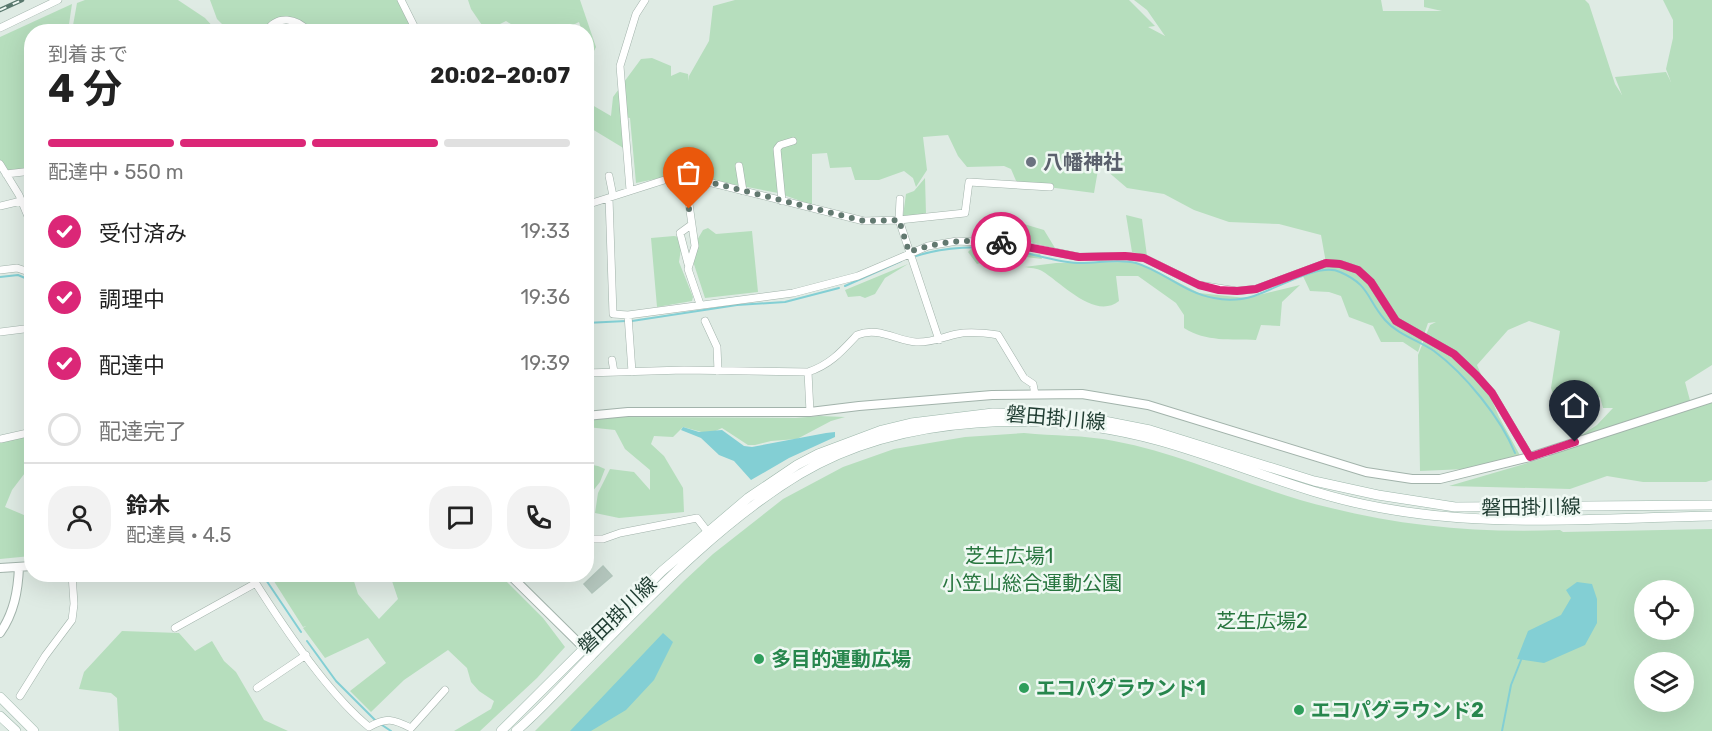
<!DOCTYPE html>
<html lang="ja">
<head>
<meta charset="utf-8">
<style>
	body { margin:0; font-family:Rubik,"Noto Sans JP",sans-serif; background:#f2f2f2; color:#222; height:100vh; display:flex; flex-direction:column; font-size:22px; white-space:nowrap }
	* { box-sizing:border-box; margin:0 }
	p { font-size:20px; color:#767676 }
	.icon { flex:none; width:33px; height:33px; fill:none; stroke:currentColor; stroke-width:2; stroke-linecap:round; stroke-linejoin:round }
	.map { position:relative; flex:1; overflow:hidden }
	.drawer { position:absolute; left:24px; top:24px; width:570px; height:558px; display:flex; flex-direction:column; background:#fff; border-radius:24px; box-shadow:0 6px 24px #0002 }
	.drawer>* { flex:none }
	.fabs { position:absolute; left:1634px; top:580px; display:grid; gap:12px }
	.fabs a { display:grid; place-items:center; width:60px; height:60px; border-radius:50%; background:#fff; box-shadow:0 6px 24px #0002; font-size:30px }
	.pin { position:absolute; display:grid; place-items:center; width:51px; height:51px; color:#fff; margin:-62px -26px; border-radius:50% 50% 50% 0; rotate:-45deg; box-shadow:0 0 6px #0007 }
	.pin .icon { rotate:45deg }
	.courier { position:absolute; display:grid; place-items:center; width:60px; height:60px; margin:-30px; border:4px solid #db2777; border-radius:50%; background:#fff; color:#222; box-shadow:0 2px 8px #0007 }
	.summary em { font-style:normal; font-weight:700 }
	.summary div { display:flex; flex-direction:column-reverse }
	.summary { display:flex; align-items:center; justify-content:space-between; height:102px; padding:0 24px }
	h1 { font-size:39px; font-weight:700; line-height:45px }
	.bar { display:grid; grid-template-columns:repeat(4,1fr); gap:9px 6px; align-content:center; height:72px; padding:0 24px }
	.bar i { height:8px; border-radius:4px; background:#e0e0e0 }
	.bar .selected { background:#db2777 }
	.bar p { grid-column:span 4 }
	.line { display:flex; align-items:center; gap:15px; padding:0 24px; border-top:2px solid #e0e0e0 }
	.line div { flex:1 }
	.round { display:grid; place-items:center; flex:none; width:63px; height:63px; border-radius:24px; background:#f2f2f2 }
	ol { padding:0 24px; list-style:none }
	li { display:flex; align-items:center; gap:18px; height:66px }
	li p { margin-inline-start:auto }
	li .icon { padding:6px; border-radius:50%; background:#db2777; color:#fff; stroke-width:4 }
	li:last-child { color:#767676 }
	li i { width:33px; height:33px; border:3px solid #e0e0e0; border-radius:50% }
	.map>svg:first-child { display:block }
	.green { fill:#b6debd; fill-rule:evenodd }
	.water { fill:#83cfd4 }
	.lines { fill:none; stroke-linecap:round; stroke-linejoin:round }
	.stream { stroke:#83cfd4; stroke-width:2 }
	.building { fill:#b4c6bd; stroke:#b1c5bb; stroke-width:1.5 }
	.minor-casing { stroke:#a2b3ab; stroke-width:8 }
	.tertiary-casing { stroke:#a2b3ab; stroke-width:10 }
	.secondary-casing { stroke:#9db7ab; stroke-width:10 }
	.minor { stroke:#fff; stroke-width:7 }
	.tertiary { stroke:#fff; stroke-width:8 }
	.secondary { stroke:#fff; stroke-width:9 }
	.rail-casing { stroke:#59786d; stroke-width:4.5 }
	.rail { stroke:#eff8f3; stroke-width:2; stroke-dasharray:7; stroke-linecap:butt }
	.done { stroke:#627970; stroke-width:6; stroke-dasharray:0 10.8 }
	.route { stroke:#db2777; stroke-width:8 }
	.worship-dot { fill:#6b7280; stroke:#eff8f3; stroke-width:2 }
	.leisure-dot { fill:#2e9e5b; stroke:#eff8f3; stroke-width:2 }
	.labels { text-anchor:middle; dominant-baseline:central; stroke-width:5; stroke-linejoin:round; paint-order:stroke }
	.worship-label { font-size:20px; font-weight:bold; fill:#5b616d; stroke:#eff8f3; text-anchor:start }
	.street-label { font-size:20px; fill:#1f3c31; stroke:#eff8f3 }
	.park-label { font-size:20px; fill:#27753e; stroke:#eff8f3 }
	.leisure-label { font-size:20px; font-weight:bold; fill:#27864d; stroke:#eff8f3; text-anchor:start }
</style>
</head>
<body>
<div class="map">
<svg width="1712" height="731" viewBox="0 0 1712 731">
	<rect width="100%" height="100%" fill="#dfebe4"/>
	<path class="green" d="M85,0h93l27,18 12,13h-145l5,-28z
		M210,0h190l14,31h-109c-17,-10 -16,-3 -31,0 -14,4 -32,0 -45,0l-12,-12z
		M468,0h112l16,47 -6,12 -3,-12 -1,-15 -4,-1 -3,-9c-26,13 -49,16 -73,-1l-20,10 -15,-22z
		M735,0h394l26,26 -7,1 17,9 -18,-26 -13,-10h247l2,11h59l-18,-4v-7h161l4,4 26,80 7,11 -7,-18 51,-5 5,10 -5,-13 7,-31v-18l-10,-20h49v365l-27,17 6,22 21,-3v79l-6,2h-63l-36,-6 -37,13 -121,-3 99,-29 49,-32 16,-17h-10l-3,-11 -41,16 -8,-25 9,-57 -31,-10 -21,9 -31,35 22,52 23,42 -34,9 -68,3 -2,-116 12,-30 6,-3 -8,1 -10,29 -15,-10h-22l-8,-16 -24,-9 -8,-21 -12,-4 -19,-1 -8,-17 24,-11 -5,-28 -42,-11 -50,-2 -35,-12 -30,-16 -37,-6 -28,-24 -5,29 -77,-10 -6,-14 -7,-3 -37,1 -9,-11 -10,-21 -25,2 4,33 -11,17 -3,-9 -9,-7 -25,9h-24l-4,-13 -21,1 -3,-15 -15,1v51l-34,-12 -99,-19 -43,9 -6,-65 -6,-1 1,32 -38,-23v-24l24,14 2,-19 28,-38 11,-1 19,8v10l9,-4 8,2 1,7v-5l20,-35 4,-35z
		M72,4l-4,27 -36,1 -1,141 -23,4 -8,-14v-126z
		M925,178l1,36 -23,2 3,-22 8,-3z
		M1126,215l16,4 5,37 -15,-4z
		M1017,222l27,8 11,18 -39,-9z
		M708,228l8,6 36,-3 6,61 -53,6 -15,-46 13,-22z
		M674,236l5,1 3,5 -3,20 14,35 -1,4 -35,6 -6,-69z
		M972,248l68,6 2,5 -31,-4 -34,9 -9,-12z
		M1133,262l19,7 47,24 47,5 54,-13 -18,17 -2,24 -19,-1 -5,15c-25,-1 -50,2 -72,-12v-13l-8,-12 -38,-27h-22l3,25c-24,19 -56,-17 -77,-30 -5,-3 -12,-3 -18,-4l32,-4z
		M908,264l-23,14 -10,16 -10,4 -5,-2 -12,1 -3,-7z
		M820,416l25,1 -14,4 -34,18 -26,2 -16,4h-7l-26,-17 -13,6 -26,-7 -10,10 -19,-1 -3,8 13,12 19,32 1,24 -65,6 -24,-5 3,-20 12,-24 24,3 16,18v-20l-25,-21 -10,-19 -28,-3 -1,-7 28,-3 182,1z
		M1024,433c29,3 61,2 90,8 75,14 143,50 217,67 75,19 152,25 229,22l3,2 149,-3v202h-1177l149,-150 29,-27 70,-55 60,-32 51,-18 71,-12zM1644,591h39v39h-39zM1644,663h39v39h-39z
		M31,435v30l-19,25 -7,17 26,11 -4,11 4,27 -31,3v-120z
		M587,464l11,2 7,3 -5,13 -8,10 -3,23h-2z
		M270,575h82l6,19 21,25 19,-20 -8,-24h110l43,43 22,29 -28,31 -57,53h-26l37,-22 3,-8 -15,-10 -8,-9 -4,-14 -19,-18 -44,30 -33,32 -21,-21 36,-28 -18,-25 -43,20 -22,-30 3,-2 -3,1z
		M122,631l57,2 16,18 17,-10 12,20 12,11 28,48 24,11h-169l-2,-33 -6,-5 -32,-4 5,-17z"/>
	<path class="water" d="M683,427l16,5 23,-2 22,16 8,1 74,-14 9,-1v5l-46,21 -38,22 -17,-19 -15,-6 -18,-17 -20,-8z
		M1577,582l15,2 5,15v24l-12,22 -41,18 -27,-4 11,-28 33,-16 10,-17 -5,-8z
		M663,633l10,9 -19,38 -28,30 -35,21h-21z"/>
	<g class="lines">
		<path class="stream" d="M916,256c28,-9 65,-11 94,-6 22,3 45,12 67,13 18,1 41,-5 59,0 27,8 50,31 78,35 13,3 27,2 40,-2 22,-7 65,-34 86,-24 30,13 26,26 45,48 13,15 33,20 49,31 31,23 67,67 81,102
			M0,277l18,-2 14,6
			M845,286l56,-25
			M632,321l105,-16 48,-3 54,-14
			M586,323l40,-2
			M262,574l39,58
			M307,641l29,40 40,40
			M382,725l9,6
			M1502,731l9,-46 10,-25"/>
	</g>
	<path class="building" d="M603,566l9,10 -20,17 -8,-9z"/>
	<g class="lines">
		<defs>
			<path id="minor" d="M401,0l16,32
				M0,28l58,-28
				M266,32c11,-18 31,-14 43,0
				M0,164l19,31 13,31
				M739,166l4,25
				M6,174l26,-3
				M609,176l4,20
				M685,176l10,70 -7,23 12,35
				M630,190l-10,-124 16,-52 9,-14
				M609,198l4,116 15,1 165,-22 65,-17 70,-30 29,-5 59,3 63,13 46,-1 19,2 55,27 38,6 19,-2 70,-26 14,1 18,6 13,12 25,39 58,33 22,21 16,18 38,64
				M900,199l-1,21 66,-7 4,-31 81,5
				M782,201l-5,-52 3,-4 13,-4
				M586,205l94,-30 184,46 35,-1 40,120
				M0,206l21,-5
				M688,264l-8,-31 11,-8
				M0,270l17,-2 15,5
				M628,315l4,57
				M705,321l12,26 1,24
				M0,332l32,-4
				M612,360l2,12
				M586,373l98,-3 124,2
				M810,412l-2,-40c22,-7 34,-21 49,-37 21,-9 40,6 59,7 15,1 27,-5 41,-8 13,-3 28,-1 41,1l26,43 9,6 2,10
				M1,439l31,-7
				M586,539h17l17,-6 77,-15 10,13
				M250,574c30,48 76,118 119,153 18,-10 24,-8 42,1l34,-38
				M175,628l81,-45
				M257,688l49,-33
				M20,696l25,-40 27,-36 2,-16 -2,-30"/>
			<path id="tertiary" d="M586,416l42,-4h182l49,-6 133,-11 90,-1 66,11 218,67 46,7h28l90,-22 182,-59
				M0,568l32,-2
				M509,574l82,81
				M0,633c14,-20 18,-42 19,-66"/>
			<path id="secondary" d="M0,697l34,34
				M0,716l16,15
				M501,731l161,-160 86,-73 49,-33 21,-11 64,-24 29,-7 82,-10 63,1 38,5 56,11 164,51 64,14 77,12 257,-2
				M516,731c27,-23 50,-50 75,-75 64,-65 131,-135 209,-182 102,-61 248,-64 360,-33 75,21 146,54 222,67 108,20 220,10 330,8"/>
		</defs>
		<use href="#minor" class="minor-casing"/>
		<use href="#tertiary" class="tertiary-casing"/>
		<use href="#secondary" class="secondary-casing"/>
		<use href="#minor" class="minor"/>
		<use href="#tertiary" class="tertiary"/>
		<use href="#secondary" class="secondary"/>
		<defs>
			<path id="rail" d="M0,10l22,-10"/>
		</defs>
		<use href="#rail" class="rail-casing"/>
		<use href="#rail" class="rail"/>
	</g>
	<g class="lines">
		<path class="done" d="M689,209l-4,-33 179,45 35,-1 10,32c31,-11 60,-13 92,-10"/>
		<path class="route" d="M1001,242l78,15 46,-1 19,2 55,27 20,5 18,1 19,-2 70,-26 14,1 18,6 13,12 25,39 58,33 22,21 16,18 38,64 45,-15"/>
	</g>
	<circle class="worship-dot" cx="1031" cy="162" r="6"/>
	<g class="leisure-dot">
		<circle cx="759" cy="659" r="6"/>
		<circle cx="1024" cy="688" r="6"/>
		<circle cx="1299" cy="710" r="6"/>
	</g>
	<g class="labels">
		<g class="worship-label">
			<text x="1043" y="162">八幡神社</text>
		</g>
		<g class="street-label">
			<text transform="translate(1056 418) rotate(5)">磐田掛川線</text>
			<text transform="translate(1531 507) rotate(-1)">磐田掛川線</text>
			<text transform="translate(617 615) rotate(-44)">磐田掛川線</text>
		</g>
		<g class="park-label">
			<text x="1009" y="556">芝生広場1</text>
			<text x="1032" y="583">小笠山総合運動公園</text>
			<text x="1262" y="621">芝生広場2</text>
		</g>
		<g class="leisure-label">
			<text x="771" y="659">多目的運動広場</text>
			<text x="1036" y="688">エコパグラウンド1</text>
			<text x="1311" y="710">エコパグラウンド2</text>
		</g>
	</g>
</svg>
<div class="fabs">
<a><svg class="icon" aria-label="locate" viewBox="0 0 24 24"><circle cx="12" cy="12" r="6"/><path d="M12 2v4M12 18v4M2 12h4M18 12h4"/></svg></a>
<a><svg class="icon" aria-label="layers" viewBox="0 0 24 24"><path d="M12 4l9 5-9 5-9-5zM3 14l9 5 9-5"/></svg></a>
</div>
<div class="pin" style="left:689px;top:209px;background:#ea580c"><svg class="icon" aria-label="bag" viewBox="0 0 24 24"><path d="M5 8h14l-1 12H6zM9 8a3 3 0 0 1 6 0"/></svg></div>
<div class="pin" style="left:1575px;top:442px;background:#1f2937"><svg class="icon" aria-label="home" viewBox="0 0 24 24"><path d="M3 11l9-7 9 7M6 9v11h12V9"/></svg></div>
<div class="courier" style="left:1001px;top:242px"><svg class="icon" aria-label="bike" viewBox="0 0 24 24"><circle cx="6" cy="16" r="4"/><circle cx="18" cy="16" r="4"/><path d="M6 16l4-8h5l3 8M10 8l3 8H6M13 5h3"/></svg></div>
<section class="drawer">
<div class="summary"><div><h1>4 分</h1><p>到着まで</p></div><em>20:02–20:07</em></div>
<div class="bar"><i class="selected"></i><i class="selected"></i><i class="selected"></i><i></i><p>配達中 · 550 m</p></div>
<ol>
<li><svg class="icon" aria-label="check" viewBox="0 0 24 24"><path d="M5 12l5 5 9-10"/></svg>受付済み<p>19:33</p></li>
<li><svg class="icon" aria-label="check" viewBox="0 0 24 24"><path d="M5 12l5 5 9-10"/></svg>調理中<p>19:36</p></li>
<li><svg class="icon" aria-label="check" viewBox="0 0 24 24"><path d="M5 12l5 5 9-10"/></svg>配達中<p>19:39</p></li>
<li><i></i>配達完了</li>
</ol>
<div class="line" style="height:108px"><a class="round"><svg class="icon" aria-label="person" viewBox="0 0 24 24"><circle cx="12" cy="8" r="4"/><path d="M4 21q1-7 8-7t8 7"/></svg></a><div><b>鈴木</b><p>配達員 · 4.5</p></div><a class="round"><svg class="icon" aria-label="chat" viewBox="0 0 24 24"><path d="M4 5h16v11H9l-5 4z"/></svg></a><a class="round"><svg class="icon" aria-label="phone" viewBox="0 0 24 24"><path d="M5 4h4l2 5-3 2q2 4 5 5l2-3 5 2v4C11 20 4 13 5 4z"/></svg></a></div>
</section>
</div>
</body>
</html>
